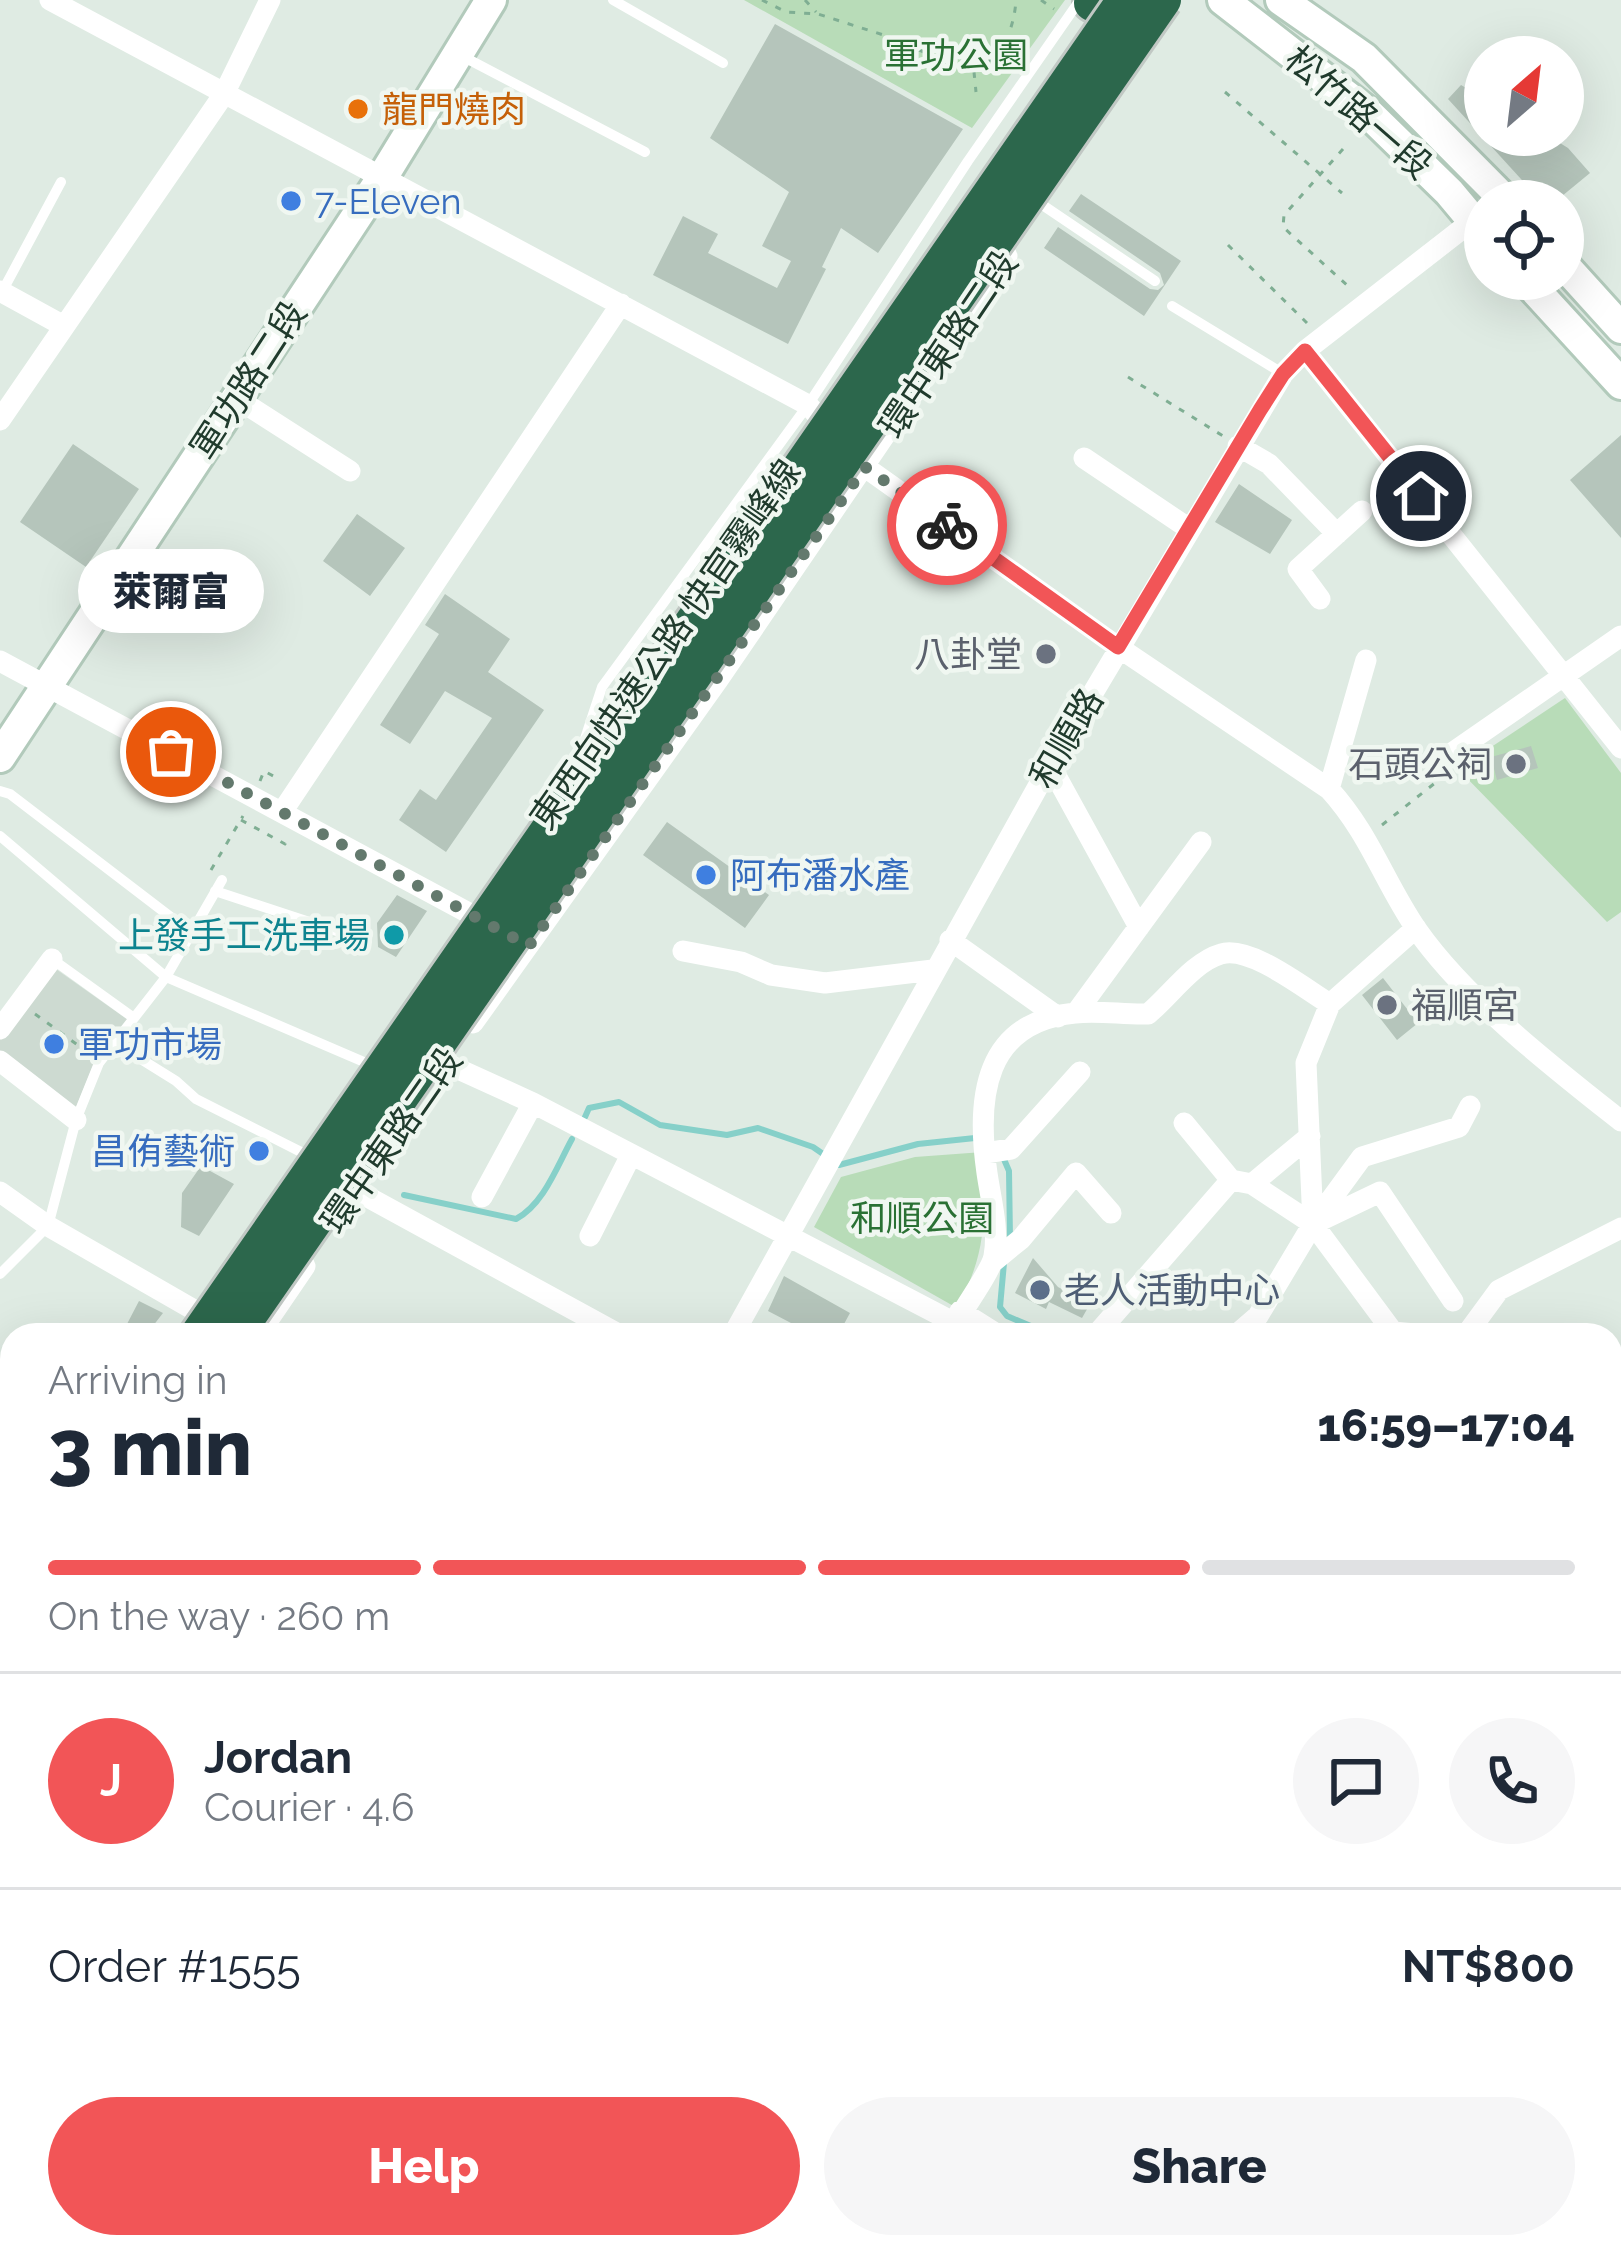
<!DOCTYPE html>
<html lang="en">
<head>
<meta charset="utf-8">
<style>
	body { margin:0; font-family:Raleway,"Noto Sans TC",sans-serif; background:#f6f6f7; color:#1f2937; height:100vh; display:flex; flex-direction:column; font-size:45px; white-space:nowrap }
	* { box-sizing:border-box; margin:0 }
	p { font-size:39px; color:#747a83 }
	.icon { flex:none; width:66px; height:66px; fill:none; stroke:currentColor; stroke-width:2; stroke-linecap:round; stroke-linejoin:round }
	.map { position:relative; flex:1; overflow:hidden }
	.drawer { position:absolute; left:0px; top:1323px; width:1623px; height:936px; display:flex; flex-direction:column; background:#fff; border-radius:36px 36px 0 0; box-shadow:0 12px 48px #0002 }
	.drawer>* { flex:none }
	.needle { width:78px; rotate:28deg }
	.controls { position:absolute; left:1464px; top:36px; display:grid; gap:24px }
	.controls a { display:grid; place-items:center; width:120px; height:120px; border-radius:50%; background:#fff; box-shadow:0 12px 48px #0002; font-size:60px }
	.pin { position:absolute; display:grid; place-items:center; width:102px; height:102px; color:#fff; margin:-51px; border:6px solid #fff; border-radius:50%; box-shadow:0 3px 12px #0007 }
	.courier { position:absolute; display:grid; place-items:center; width:120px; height:120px; margin:-60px; border:9px solid #f25557; border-radius:50%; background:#fff; color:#222; box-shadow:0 3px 15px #0007 }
	.bubble { position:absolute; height:84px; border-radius:42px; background:#fff; box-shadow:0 12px 48px #0002; font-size:39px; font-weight:800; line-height:84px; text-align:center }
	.summary em { font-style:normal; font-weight:800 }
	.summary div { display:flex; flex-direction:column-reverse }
	.summary { display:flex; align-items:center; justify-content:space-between; height:204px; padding:0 48px }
	h1 { font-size:78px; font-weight:800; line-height:90px }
	.bar { display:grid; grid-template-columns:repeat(4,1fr); gap:18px 12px; align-content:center; height:144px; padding:0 48px }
	.bar i { height:15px; border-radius:9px; background:#e0e1e3 }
	.bar .current { background:#f25557 }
	.bar p { grid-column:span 4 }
	.line { display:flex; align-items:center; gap:30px; padding:0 48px; border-top:3px solid #e0e1e3 }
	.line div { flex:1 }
	.round { display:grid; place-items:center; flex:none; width:126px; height:126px; border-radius:63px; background:#f6f6f7 }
	.cta { display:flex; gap:24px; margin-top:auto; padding:24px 48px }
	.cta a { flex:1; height:138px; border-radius:72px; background:#f25557; color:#fff; font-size:48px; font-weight:800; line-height:138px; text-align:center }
	.cta a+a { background:#f6f6f7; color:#1f2937 }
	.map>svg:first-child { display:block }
	.built { fill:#cddad1 }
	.green { fill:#b8dcb8 }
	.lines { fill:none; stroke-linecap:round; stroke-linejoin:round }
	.stream { stroke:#86d0c9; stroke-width:6 }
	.building { fill:#b5c5bb }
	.secondary-casing { stroke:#b2cabb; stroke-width:36 }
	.highway-casing { stroke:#c1c8c4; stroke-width:42 }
	.path { stroke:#7fae93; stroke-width:3; stroke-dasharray:6 9; stroke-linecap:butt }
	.lane { stroke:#fff; stroke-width:10 }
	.street { stroke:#fff; stroke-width:21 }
	.secondary { stroke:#fff; stroke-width:30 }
	.highway { stroke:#2c674c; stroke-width:36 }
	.highway-bridge-casing { stroke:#c1c8c4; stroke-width:42; stroke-linecap:butt }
	.highway-bridge { stroke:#2c674c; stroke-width:36 }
	.done { stroke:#63796d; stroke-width:12; stroke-dasharray:0 21.6 }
	.route { stroke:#f25557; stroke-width:15 }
	.food-dot { fill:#e8710a; stroke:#f0f7f1; stroke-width:4.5 }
	.shop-dot { fill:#3f7fe0; stroke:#f0f7f1; stroke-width:4.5 }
	.worship-dot { fill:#6b7280; stroke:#f0f7f1; stroke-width:4.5 }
	.culture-dot { fill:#0f9aa8; stroke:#f0f7f1; stroke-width:4.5 }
	.service-dot { fill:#5c6f8a; stroke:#f0f7f1; stroke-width:4.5 }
	.labels { text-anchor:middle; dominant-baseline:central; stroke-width:9; stroke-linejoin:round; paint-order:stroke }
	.park-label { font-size:36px; fill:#2a7134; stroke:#f0f7f1 }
	.food-label { font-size:36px; fill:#c56008; stroke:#f0f7f1; text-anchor:start }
	.street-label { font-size:36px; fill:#203b2d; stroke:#f0f7f1 }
	.shop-label { font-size:36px; fill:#366cbe; stroke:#f0f7f1; text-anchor:start }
	.worship-label { font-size:36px; fill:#5b616d; stroke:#f0f7f1; text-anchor:end }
	.culture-label { font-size:36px; fill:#0d838f; stroke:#f0f7f1; text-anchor:end }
	.service-label { font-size:36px; fill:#4e5e75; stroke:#f0f7f1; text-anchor:start }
</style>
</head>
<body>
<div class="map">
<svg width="1621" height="2259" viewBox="0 0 1621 2259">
	<rect width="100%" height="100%" fill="#dfebe3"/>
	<path class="built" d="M53,967l75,53 -32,38 -22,54 -74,-59v-17z"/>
	<path class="green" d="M744,0h321l-93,128z
		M1565,698l56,75v139l-14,10 -149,-153z
		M983,1152c1,66 6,96 -26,156l-143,-81 27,-50 74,-20z
		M4,1992l8,4v136l-12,5v-137z
		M0,2183l12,6v58h107l22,12h-141z
		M1351,2247h81l-4,12h-75l-6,-2z"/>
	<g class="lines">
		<path class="stream" d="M585,1117l4,-9 30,-6 41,23 67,10 31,-7 55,19 26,18 79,-21 57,-6
			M1003,1157l6,14 1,68
			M404,1195l112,24c28,-15 41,-53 56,-80
			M1004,1263l-4,44 7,9 45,19
			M1611,1697h10"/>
	</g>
	<path class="building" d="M775,24l188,105 -85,124 -37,-25 -19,39 4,2 -38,75 -135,-69 30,-59 35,18 -10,19 69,35 14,-27 -29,-15 27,-54 -79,-54z
		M1461,85l24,14v36h62l21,13 22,25 -34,28h-15l-93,-102z
		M1081,194l100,67 -37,55 -100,-68 14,-21 92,62 8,1 6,-5 -4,-12 -91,-62z
		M1621,435v103l-51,-58z
		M73,444l66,45 -53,78 -66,-45z
		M1239,484l53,36 -22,34 -55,-32z
		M357,514l48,34 -35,48 -47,-35z
		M445,594l65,45 -22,33 56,38 -98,142 -47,-32 21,-31 16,11 56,-82 -47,-27 -35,53 -30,-19 59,-91 -14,-9z
		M1531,746l7,22 -41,12 -6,-23z
		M667,822l102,73 -24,33 -102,-73z
		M397,895l30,16 -31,46 -18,-10 -1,-24z
		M1383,978l35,45 -21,17 -35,-45z
		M201,1166l33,18 -35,52 -18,-9 1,-34z
		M1033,1258l25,29 32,17 -8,14 -33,-16 -3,7 -31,-16z
		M784,1276l66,37 -12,22h-24l-46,-24z
		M139,1301l24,12 -17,22 -19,-11z"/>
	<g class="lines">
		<defs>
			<path id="secondary" d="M1223,0l143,111 83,81 36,43
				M1281,0l83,58 142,143
				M1563,264l58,64
				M1525,279l96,105
				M0,757l382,-579 109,-178
				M0,1484l12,5
				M1611,2159l10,3
				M955,2259l6,-12"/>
			<path id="highway" d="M1092,3l3,-3
				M0,1636l12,-21
				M0,1697l12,-21"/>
		</defs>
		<use href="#secondary" class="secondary-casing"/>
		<use href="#highway" class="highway-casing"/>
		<path class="path" d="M762,0l24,12 32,2 81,26 65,32c35,-5 50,-40 52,-72
			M805,0l11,12
			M1041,0l13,9
			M974,72l2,20
			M1225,92l117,101
			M1343,149l-59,66 -1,12 66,60
			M1228,245l80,79
			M1128,377l95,59
			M260,781l4,-10 15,8
			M241,820l44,24 1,-5
			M1382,825l58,-46
			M211,870l32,-54
			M35,1014l51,37
			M0,2186l11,10 -11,15
			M0,2207l7,-8v-7
			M0,2222l12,4
			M12,2233l-3,13 4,12
			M0,2234l7,10
			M92,2247l37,12"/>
		<path class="lane" d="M613,0l110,63
			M462,56l183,96
			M1041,204l114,77
			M2,292l59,-110
			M1172,306l110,67
			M576,766l26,-79 206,-282 160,-244 112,-161
			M0,791l10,3 179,137
			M0,836l166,141 205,88
			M215,891l152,50
			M52,959l82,59
			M115,1043l61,38 20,18 111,56
			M0,1274l48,-48 28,-106 23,-57 67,-86 56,-97"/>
		<path class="street" d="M50,0l758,405 57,62 253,180 211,142c41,45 55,93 88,141 49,70 137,138 204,191
			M0,291l62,34
			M1305,351l316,397
			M236,398l114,73
			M0,420l224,-326 46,-94
			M1238,446l31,18 68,70
			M1084,458l104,70
			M1320,599l-22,-30 64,-58
			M0,661l491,264
			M1445,758l176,-122
			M1050,765l89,162
			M1329,789l37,-129
			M282,812l339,-508
			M1416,928l-86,76 -24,59 7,161 80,108 34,3
			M950,940l108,77
			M683,951l58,11 30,13 54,8 108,-13
			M1076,1013l125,-171
			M473,1023l245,-343 289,-424
			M0,1029l52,-70
			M0,1061l76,59
			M445,1063l88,40 422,220
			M1184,1123l47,57 21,4 61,40 67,-32 73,109
			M985,1153l26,-4 69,-77
			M1252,1184l58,-48
			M355,1190l265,145
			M0,1192l48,34 167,96
			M482,1197l51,-94
			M590,1236l40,-79
			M994,1261l27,-22 55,-66 35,40
			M960,1311l38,24
			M258,1335l47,-69
			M733,1335l317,-570 233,-391 22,-23 180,-140
			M948,1335c10,-18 44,-65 46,-79 5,-28 -3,-55 -7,-83 -11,-76 -3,-151 88,-160 24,-3 49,2 73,1 22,-18 45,-52 73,-60 29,-9 84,35 109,50
			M1096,1335l135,-155
			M1236,1335l22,-19 55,-92 49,-67 97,-30 11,-21
			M1466,1335l33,-45 122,-62
			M1611,1670l10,-2
			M0,1751l12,-23
			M1611,1788l10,-26
			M0,1835l12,6
			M1611,1845l10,3
			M0,2157l12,6
			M164,2247l21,12
			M822,2247l25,12
			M1286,2247l33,12
			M236,2259l7,-12
			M582,2259l6,-12
			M1207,2259l7,-12"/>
		<use href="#secondary" class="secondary"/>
		<use href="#highway" class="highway"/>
		<defs>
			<path id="highway-bridge" d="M198,1335l927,-1335
				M235,1335l928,-1335"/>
		</defs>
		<use href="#highway-bridge" class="highway-bridge-casing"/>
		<use href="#highway-bridge" class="highway-bridge"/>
	</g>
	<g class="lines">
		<path class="done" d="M171,752l358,194 336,-479 82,58"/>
		<path class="route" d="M947,525l171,122 142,-237 23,-36 22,-23 116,145"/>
	</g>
	<circle class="food-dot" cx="358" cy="109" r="12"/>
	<g class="shop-dot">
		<circle cx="291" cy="201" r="12"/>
		<circle cx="706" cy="875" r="12"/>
		<circle cx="54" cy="1044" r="12"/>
		<circle cx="259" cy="1151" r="12"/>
	</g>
	<g class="worship-dot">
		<circle cx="1046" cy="654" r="12"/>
		<circle cx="1516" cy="764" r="12"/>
		<circle cx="1387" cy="1005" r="12"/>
	</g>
	<circle class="culture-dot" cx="394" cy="935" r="12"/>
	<circle class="service-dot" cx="1040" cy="1290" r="12"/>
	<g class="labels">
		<g class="park-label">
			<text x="956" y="55">軍功公園</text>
			<text x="922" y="1218">和順公園</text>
		</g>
		<g class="food-label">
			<text x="382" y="109">龍門燒肉</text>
		</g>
		<g class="street-label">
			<text transform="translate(1359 112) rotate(41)">松竹路一段</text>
			<text transform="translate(948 344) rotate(-56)">環中東路二段</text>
			<text transform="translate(248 380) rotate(-57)">軍功路二段</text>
			<text transform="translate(665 644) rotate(-55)">東西向快速公路 快官霧峰線</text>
			<text transform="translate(1066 738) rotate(-60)">和順路</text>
			<text transform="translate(391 1140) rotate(-55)">環中東路二段</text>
		</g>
		<g class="shop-label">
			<text x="315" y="201">7-Eleven</text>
			<text x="730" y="875">阿布潘水產</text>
			<text x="78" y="1044">軍功市場</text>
			<text x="235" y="1151" text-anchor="end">昌侑藝術</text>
		</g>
		<g class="worship-label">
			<text x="1022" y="654">八卦堂</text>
			<text x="1492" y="764">石頭公祠</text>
			<text x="1411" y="1005" text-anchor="start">福順宮</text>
		</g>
		<g class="culture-label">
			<text x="370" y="935">上發手工洗車場</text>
		</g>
		<g class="service-label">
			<text x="1064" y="1290">老人活動中心</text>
		</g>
	</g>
</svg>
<div class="controls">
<a><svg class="needle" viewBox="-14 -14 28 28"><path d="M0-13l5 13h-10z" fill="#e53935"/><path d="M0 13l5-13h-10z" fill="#747a83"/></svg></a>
<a><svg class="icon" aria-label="locate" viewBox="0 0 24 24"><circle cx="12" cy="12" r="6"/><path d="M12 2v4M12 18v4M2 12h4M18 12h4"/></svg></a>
</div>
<div class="pin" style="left:171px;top:752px;background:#ea580c"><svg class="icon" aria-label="bag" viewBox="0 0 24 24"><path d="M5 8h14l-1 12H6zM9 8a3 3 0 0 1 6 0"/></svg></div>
<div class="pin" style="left:1421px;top:496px;background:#1f2937"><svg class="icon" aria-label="home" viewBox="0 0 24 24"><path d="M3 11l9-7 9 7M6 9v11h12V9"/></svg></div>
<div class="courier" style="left:947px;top:525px"><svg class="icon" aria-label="bike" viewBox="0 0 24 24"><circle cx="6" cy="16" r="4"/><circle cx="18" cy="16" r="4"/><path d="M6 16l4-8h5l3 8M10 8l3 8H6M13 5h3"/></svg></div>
<div class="bubble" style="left:78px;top:549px;width:186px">萊爾富</div>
<section class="drawer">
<div class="summary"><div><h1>3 min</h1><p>Arriving in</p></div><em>16:59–17:04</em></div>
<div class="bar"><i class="current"></i><i class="current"></i><i class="current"></i><i></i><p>On the way · 260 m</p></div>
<div class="line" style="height:216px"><b class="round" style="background:#f25557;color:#fff">J</b><div><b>Jordan</b><p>Courier · 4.6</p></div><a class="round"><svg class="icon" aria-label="chat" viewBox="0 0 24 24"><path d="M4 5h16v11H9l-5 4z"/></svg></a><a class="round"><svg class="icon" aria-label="phone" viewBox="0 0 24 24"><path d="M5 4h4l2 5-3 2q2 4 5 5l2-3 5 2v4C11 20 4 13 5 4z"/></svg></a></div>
<div class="line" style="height:156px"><div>Order #1555</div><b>NT$800</b></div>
<div class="cta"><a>Help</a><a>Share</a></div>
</section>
</div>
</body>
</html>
